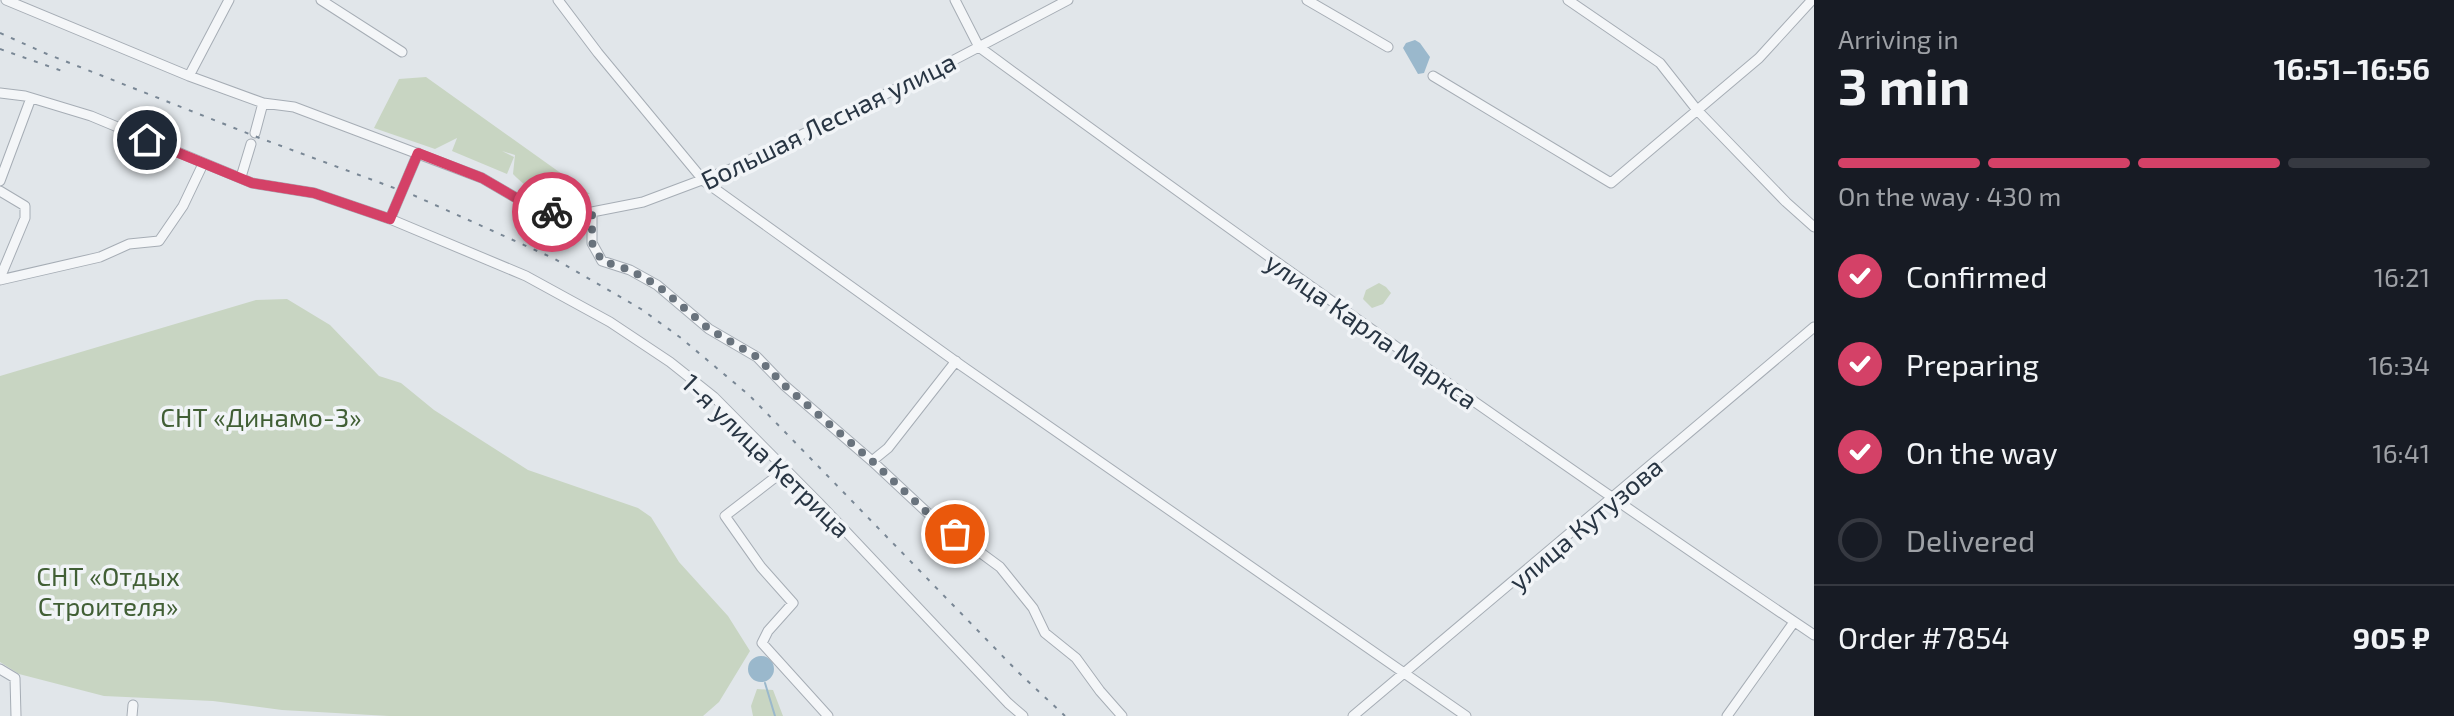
<!DOCTYPE html>
<html lang="en">
<head>
<meta charset="utf-8">
<style>
	body { margin:0; font-family:"Exo 2",sans-serif; background:#242831; color:#f1f3f6; height:100vh; display:flex; flex-direction:column; font-size:30px; white-space:nowrap }
	* { box-sizing:border-box; margin:0 }
	p { font-size:26px; color:#9ea1a6 }
	.icon { flex:none; width:44px; height:44px; fill:none; stroke:currentColor; stroke-width:2; stroke-linecap:round; stroke-linejoin:round }
	.map { position:relative; flex:1; overflow:hidden }
	.panel { display:flex; flex-direction:column; background:#171b24; width:640px }
	.panel>* { flex:none }
	.pin { position:absolute; display:grid; place-items:center; width:68px; height:68px; color:#fff; margin:-34px; border:4px solid #fff; border-radius:50%; box-shadow:0 2px 8px #0007 }
	.courier { position:absolute; display:grid; place-items:center; width:80px; height:80px; margin:-40px; border:6px solid #d44167; border-radius:50%; background:#fff; color:#222; box-shadow:0 2px 10px #0007 }
	.headline em { font-style:normal; font-weight:700 }
	.headline div { display:flex; flex-direction:column-reverse }
	.headline { display:flex; align-items:center; justify-content:space-between; height:136px; padding:0 24px }
	h1 { font-size:52px; font-weight:700; line-height:60px }
	.bar { display:grid; grid-template-columns:repeat(4,1fr); gap:12px 8px; align-content:center; height:96px; padding:0 24px }
	.bar i { height:10px; border-radius:6px; background:#363941 }
	.bar .on { background:#d44167 }
	.bar p { grid-column:span 4 }
	.line { display:flex; align-items:center; gap:20px; padding:0 24px; border-top:2px solid #363941 }
	.line div { flex:1 }
	ol { padding:0 24px; list-style:none }
	li { display:flex; align-items:center; gap:24px; height:88px }
	li p { margin-inline-start:auto }
	li .icon { padding:8px; border-radius:50%; background:#d44167; color:#fff; stroke-width:4 }
	li:last-child { color:#9ea1a6 }
	li i { width:44px; height:44px; border:4px solid #363941; border-radius:50% }
	main { display:flex; flex:1; min-height:0 }
	.map>svg:first-child { display:block }
	.green { fill:#c8d5c2 }
	.water { fill:#9ab8cc }
	.lines { fill:none; stroke-linecap:round; stroke-linejoin:round }
	.stream { stroke:#9ab8cc; stroke-width:2 }
	.minor-casing { stroke:#a6adb5; stroke-width:11 }
	.minor { stroke:#f4f6f8; stroke-width:9 }
	.rail { stroke:#798795; stroke-width:2; stroke-dasharray:4 8; stroke-linecap:butt }
	.done { stroke:#69737d; stroke-width:8; stroke-dasharray:0 14.4 }
	.route { stroke:#d44167; stroke-width:10 }
	.labels { text-anchor:middle; dominant-baseline:central; stroke-width:7; stroke-linejoin:round; paint-order:stroke }
	.street-label { font-size:26px; fill:#283543; stroke:#f1f4f7 }
	.park-label { font-size:26px; fill:#415f35; stroke:#f1f4f7 }
</style>
</head>
<body>
<main>
<div class="map">
<svg width="1814" height="716" viewBox="0 0 1814 716">
	<rect width="100%" height="100%" fill="#e1e6ea"/>
	<path class="green" d="M426,77l164,117c-34,3 -51,7 -77,-20l2,-19 -13,-4 12,6 -7,17 -55,-23 5,-13 -22,11 -61,-21 25,-49z
		M1379,283l7,4 5,6 -8,11 -11,4 -9,-9 3,-9z
		M287,299l43,26 49,51 22,7 33,27 94,60 110,38 13,9 28,45 49,54 22,35 -31,51 -16,14h-314l-107,-6 -69,-9 -109,-5 -85,-22 -19,-12v-286l256,-76z
		M757,689l16,1 10,26h-30l-2,-10z"/>
	<path class="water" d="M1415,40l5,3 10,14 -6,16 -6,1 -15,-26 3,-5z
		M748 669a13 13 0 1 1 26 0a13 13 0 1 1-26 0Z"/>
	<g class="lines">
		<path class="stream" d="M765,683l10,33"/>
		<defs>
			<path id="minor" d="M6,0l183,76 74,27 31,4 188,71 48,28 23,6h39l51,-10 88,-33 202,-98 135,-71
				M321,0l81,52
				M558,0l40,53 106,128 258,185 504,350
				M955,0l24,47c275,201 553,398 835,588
				M1307,0l81,47
				M1568,0l92,63 37,47 89,92 28,25
				M189,76l40,-76
				M1433,76l178,107 148,-125 53,-58
				M0,93l25,3 66,20 161,67 62,10 76,26 136,57 84,46 60,40 44,35 105,106 189,200 15,13
				M255,133l8,-30
				M241,177l10,-33
				M0,181l31,-83
				M0,191l25,15v12l-25,60
				M592,212v31l10,18 28,9 27,15 52,44 48,28 27,28 88,76 60,56 68,50 33,41 12,25 31,25 24,33 22,25
				M390,219l28,-66
				M0,280l100,-23 29,-13 30,-3 24,-35 20,-42
				M872,461l16,-13 68,-87
				M786,469l-61,47 36,51 32,36 -25,28 -6,12 66,73
				M0,669l15,9 1,38
				M132,716l1,-11
				M1353,716l461,-389
				M1727,716l67,-94"/>
		</defs>
		<use href="#minor" class="minor-casing"/>
		<use href="#minor" class="minor"/>
		<path class="rail" d="M0,33l47,21 210,83 156,58 142,64 86,50 40,29 69,58 269,277 46,43
			M0,49l62,22"/>
	</g>
	<g class="lines">
		<path class="done" d="M552,212h40v31l10,18 28,9 27,15 52,44 48,28 27,28 88,76 60,56 23,17"/>
		<path class="route" d="M147,140l105,43 62,10 76,26 28,-66 64,25 48,28 22,6"/>
	</g>
	<g class="labels">
		<g class="street-label">
			<text transform="translate(828 120) rotate(-26)">Большая Лесная улица</text>
			<text transform="translate(1372 330) rotate(35)">улица Карла Маркса</text>
			<text transform="translate(767 455) rotate(44)">1-я улица Кетрица</text>
			<text transform="translate(1585 523) rotate(-40)">улица Кутузова</text>
		</g>
		<g class="park-label">
			<text x="261" y="416">СНТ «Динамо-3»</text>
			<text x="108" y="575">СНТ «Отдых<tspan x="108" dy="30">Строителя»</tspan></text>
		</g>
	</g>
</svg>
<div class="pin" style="left:955px;top:534px;background:#ea580c"><svg class="icon" aria-label="bag" viewBox="0 0 24 24"><path d="M5 8h14l-1 12H6zM9 8a3 3 0 0 1 6 0"/></svg></div>
<div class="pin" style="left:147px;top:140px;background:#1f2937"><svg class="icon" aria-label="home" viewBox="0 0 24 24"><path d="M3 11l9-7 9 7M6 9v11h12V9"/></svg></div>
<div class="courier" style="left:552px;top:212px"><svg class="icon" aria-label="bike" viewBox="0 0 24 24"><circle cx="6" cy="16" r="4"/><circle cx="18" cy="16" r="4"/><path d="M6 16l4-8h5l3 8M10 8l3 8H6M13 5h3"/></svg></div>
</div>
<section class="panel">
<div class="headline"><div><h1>3 min</h1><p>Arriving in</p></div><em>16:51–16:56</em></div>
<div class="bar"><i class="on"></i><i class="on"></i><i class="on"></i><i></i><p>On the way · 430 m</p></div>
<ol>
<li><svg class="icon" aria-label="check" viewBox="0 0 24 24"><path d="M5 12l5 5 9-10"/></svg>Confirmed<p>16:21</p></li>
<li><svg class="icon" aria-label="check" viewBox="0 0 24 24"><path d="M5 12l5 5 9-10"/></svg>Preparing<p>16:34</p></li>
<li><svg class="icon" aria-label="check" viewBox="0 0 24 24"><path d="M5 12l5 5 9-10"/></svg>On the way<p>16:41</p></li>
<li><i></i>Delivered</li>
</ol>
<div class="line" style="height:104px"><div>Order #7854</div><b>905 ₽</b></div>
</section>
</main>
</body>
</html>
